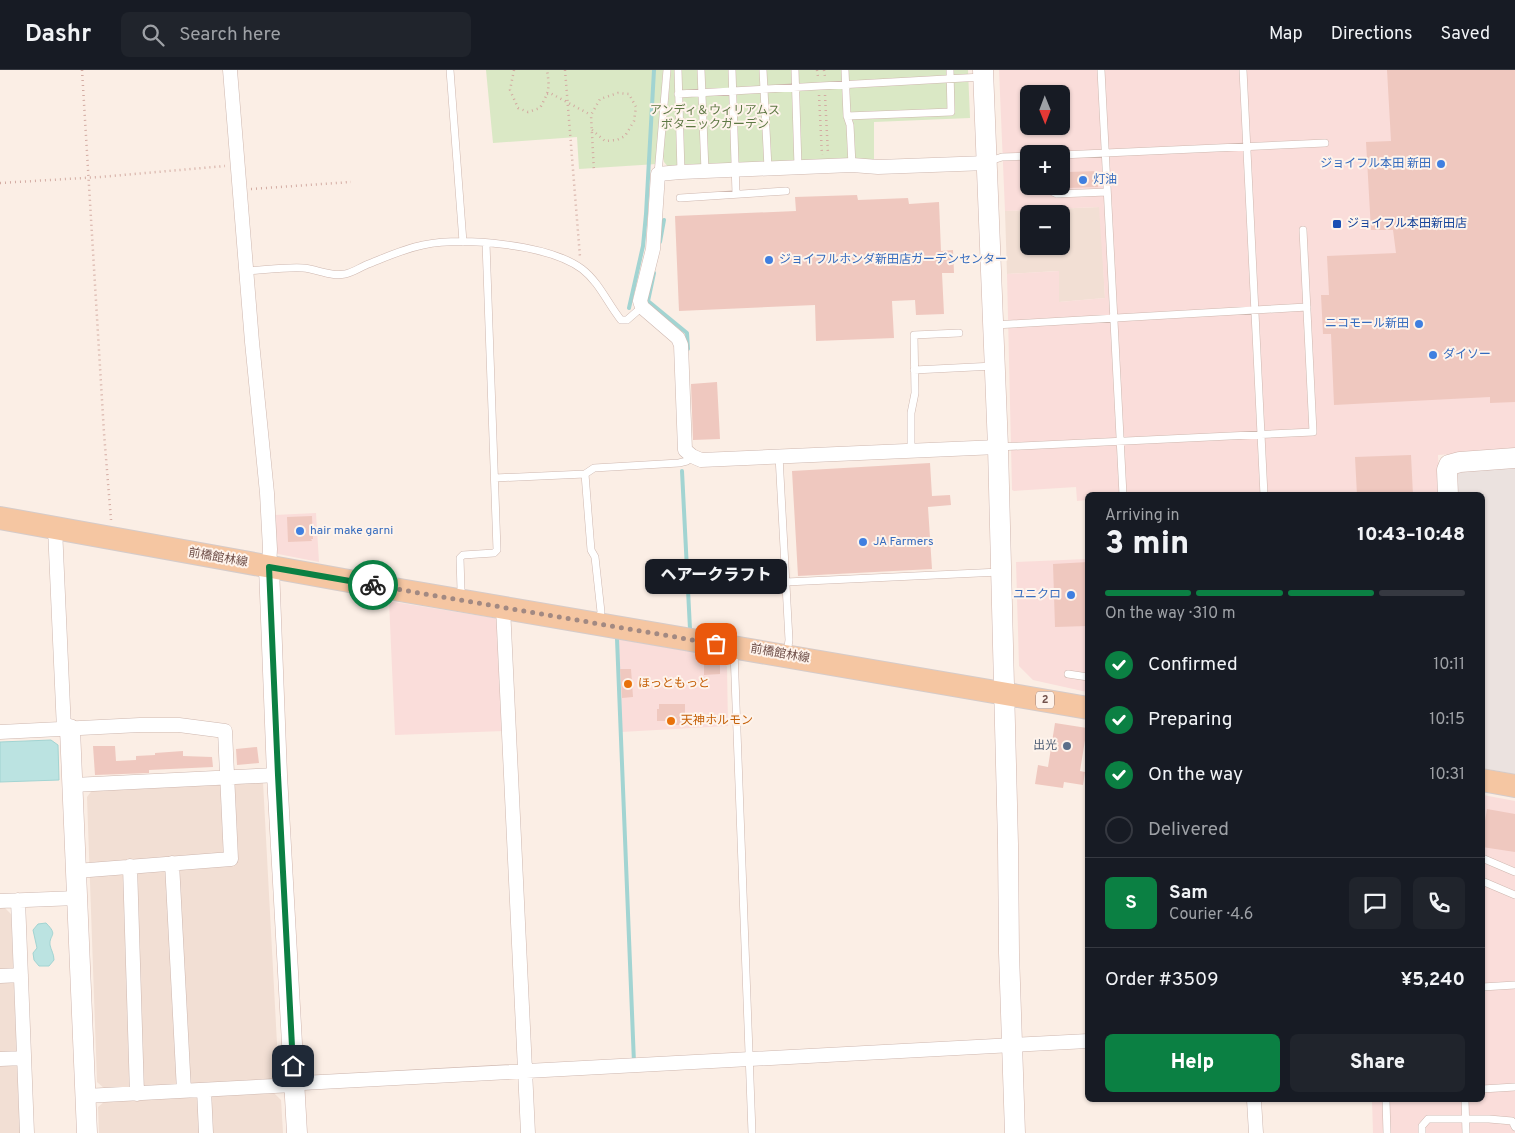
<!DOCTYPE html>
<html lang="en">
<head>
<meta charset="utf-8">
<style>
	body { margin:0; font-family:Overpass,"Noto Sans JP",sans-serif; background:#20242c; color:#f1f3f6; height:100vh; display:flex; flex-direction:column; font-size:19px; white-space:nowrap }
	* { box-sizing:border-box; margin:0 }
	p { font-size:16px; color:#9ea1a6 }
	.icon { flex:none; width:28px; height:28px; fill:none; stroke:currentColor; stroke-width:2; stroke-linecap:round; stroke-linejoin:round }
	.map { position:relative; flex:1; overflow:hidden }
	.side { position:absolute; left:1085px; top:422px; width:400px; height:610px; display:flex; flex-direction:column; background:#171b24; border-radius:8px; box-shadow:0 1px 4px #0004 }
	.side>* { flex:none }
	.needle { width:32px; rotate:179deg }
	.fabs { position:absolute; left:1020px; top:15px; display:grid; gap:10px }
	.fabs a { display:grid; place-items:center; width:50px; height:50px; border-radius:8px; background:#171b24; box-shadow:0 1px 4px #0004; font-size:25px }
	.pin { position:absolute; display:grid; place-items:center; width:42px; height:42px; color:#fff; margin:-21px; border-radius:10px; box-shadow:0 2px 8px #0006 }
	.courier { position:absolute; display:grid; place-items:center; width:50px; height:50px; margin:-25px; border:4px solid #0b8043; border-radius:50%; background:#fff; color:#222; box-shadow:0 1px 6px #0007 }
	.bubble { position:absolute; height:35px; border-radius:8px; background:#171b24; box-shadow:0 1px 4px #0004; font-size:16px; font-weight:800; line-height:35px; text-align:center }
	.overview em { font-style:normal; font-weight:800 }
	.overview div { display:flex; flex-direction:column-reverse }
	.overview { display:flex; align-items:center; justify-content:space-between; height:85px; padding:0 20px }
	h1 { font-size:32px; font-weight:800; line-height:38px }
	.bar { display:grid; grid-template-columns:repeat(4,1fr); gap:8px 5px; align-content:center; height:60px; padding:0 20px }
	.bar i { height:6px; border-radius:4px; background:#363941 }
	.bar .on { background:#0b8043 }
	.bar p { grid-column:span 4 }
	.line { display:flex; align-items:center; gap:12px; padding:0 20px; border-top:1px solid #363941 }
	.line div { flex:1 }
	.round { display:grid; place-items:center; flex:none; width:52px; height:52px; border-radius:8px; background:#20242c }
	ol { padding:0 20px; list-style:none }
	li { display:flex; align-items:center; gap:15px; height:55px }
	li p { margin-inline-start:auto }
	li .icon { padding:5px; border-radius:50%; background:#0b8043; color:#fff; stroke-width:4 }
	li:last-child { color:#9ea1a6 }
	li i { width:28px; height:28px; border:2px solid #363941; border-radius:50% }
	.button { display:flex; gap:10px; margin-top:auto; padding:10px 20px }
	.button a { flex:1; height:58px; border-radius:8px; background:#0b8043; color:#fff; font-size:20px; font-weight:800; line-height:58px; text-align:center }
	.button a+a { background:#20242c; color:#f1f3f6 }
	header { display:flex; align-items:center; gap:30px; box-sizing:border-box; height:70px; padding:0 25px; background:#171b24; border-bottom:1px solid #363941 }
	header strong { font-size:24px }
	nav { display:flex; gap:28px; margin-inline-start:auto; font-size:18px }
	.search { width:350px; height:45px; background:#20242c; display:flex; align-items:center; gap:12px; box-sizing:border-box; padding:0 18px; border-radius:8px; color:#9ea1a6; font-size:19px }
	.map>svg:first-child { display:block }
	.residential { fill:#f2dfd4; fill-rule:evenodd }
	.commercial { fill:#faddda; fill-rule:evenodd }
	.industrial { fill:#ebe2df }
	.green { fill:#dae8c5 }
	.water { fill:#bbe3e1; stroke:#a2d4d2 }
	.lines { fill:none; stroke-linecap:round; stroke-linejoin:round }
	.stream { stroke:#a2d4d2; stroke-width:4 }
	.building { fill:#efc8bf }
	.lane-casing { stroke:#ceb7af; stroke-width:8 }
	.street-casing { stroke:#ceb7af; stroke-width:15 }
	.secondary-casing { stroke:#d0b5ad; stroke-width:21 }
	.primary-casing { stroke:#d5cbc9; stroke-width:24 }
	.path { stroke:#d3aba2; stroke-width:2.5; stroke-dasharray:1 4; stroke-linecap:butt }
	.lane { stroke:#fff; stroke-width:7 }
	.street { stroke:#fff; stroke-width:14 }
	.secondary { stroke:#fff; stroke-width:20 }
	.primary { stroke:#f5c6a2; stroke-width:22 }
	.done { stroke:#a28982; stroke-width:5; stroke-dasharray:0 9 }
	.route { stroke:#0b8043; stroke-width:6 }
	.shop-dot { fill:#3f7fe0; stroke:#fef3eb; stroke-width:2 }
	.transit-dot { fill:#1a4fb4; stroke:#fef3eb; stroke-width:2 }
	.food-dot { fill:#e8710a; stroke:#fef3eb; stroke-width:2 }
	.service-dot { fill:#5c6f8a; stroke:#fef3eb; stroke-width:2 }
	.labels { text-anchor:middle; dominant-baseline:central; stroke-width:4; stroke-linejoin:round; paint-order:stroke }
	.shield { fill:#fef3eb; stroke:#9c827c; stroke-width:1 }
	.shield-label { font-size:11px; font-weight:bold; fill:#72524c }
	.park-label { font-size:12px; fill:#5e7844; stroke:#fef3eb }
	.shop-label { font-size:12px; fill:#366cbe; stroke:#fef3eb; text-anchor:start }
	.transit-label { font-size:12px; fill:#164399; stroke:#fef3eb; text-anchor:start }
	.street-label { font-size:12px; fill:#72524c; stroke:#fef3eb }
	.food-label { font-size:12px; fill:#c56008; stroke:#fef3eb; text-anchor:start }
	.service-label { font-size:12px; fill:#4e5e75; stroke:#fef3eb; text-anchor:end }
</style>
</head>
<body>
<header>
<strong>Dashr</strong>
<div class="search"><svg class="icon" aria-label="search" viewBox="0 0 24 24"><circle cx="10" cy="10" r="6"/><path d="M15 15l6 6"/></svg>Search here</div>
<nav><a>Map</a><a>Directions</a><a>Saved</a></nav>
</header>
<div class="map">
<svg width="1515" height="1063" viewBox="0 0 1515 1063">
	<rect width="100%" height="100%" fill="#fbeee5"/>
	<path class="residential" d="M1100,137l5,91 -46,4 -1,-31 -51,3 -2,-63zM1029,144h32v32h-32z
		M263,712l16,299 -174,8 -8,-7 -10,-285 6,-8z
		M0,837h4l7,7 9,219h-20z
		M274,1023l7,7 2,33h-184l-1,-26 7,-6z"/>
	<path class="commercial" d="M999,0h516v380l-77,5 2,40h-352l-1,5 -10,1 -1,-14 -62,4 -2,-1 -5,-216 52,-3v31l46,-4 -6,-91 -94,4zM1029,24h32v32h-32zM1029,84h32v32h-32z
		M316,443l3,49 -41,-8 -3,-3 -1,-36z
		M1087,489v133l-54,-12 -14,-14 -3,-104z
		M389,531l111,18 4,112 -109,4z
		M617,569l105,18 5,10 1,59 -107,6z
		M1483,725l32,6v332h-142l-1,-33h110z"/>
	<path class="industrial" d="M1515,398v306l-32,-6 -1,-273h-27l-1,-19 8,-6z"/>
	<path class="green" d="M486,0h177l-6,94 -78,5 -2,-32 -84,6z
		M671,0h297l2,48 -96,4v38l-23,-2 -182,10 -5,-6 -1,-6z"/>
	<path class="water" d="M51,670l7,5 1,35 -59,2v-40z
		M46,853c13,13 3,11 4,22 1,5 4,9 4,15l-5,6h-10l-5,-6 -1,-7 4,-5 -4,-18 5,-6z"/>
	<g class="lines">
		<path class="stream" d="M660,172l4,-22
			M654,203l-6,28 39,32 1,16
			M629,238l14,-62 3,-32 8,-144
			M682,401l8,158
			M617,569l17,424"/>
	</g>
	<path class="building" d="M1387,0h128v332l-25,1v-6l-156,8 -3,-71h-8l-2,-39h8l-2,-39 69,-3 -3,-23h-22l-5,-88 25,-1z
		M1098,101v16l-29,1 -1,-16z
		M857,125l1,5 50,-2 1,6 30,-2 2,49 12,-1 1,23h-12l2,41 -28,1 -1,-15 -23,1 2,37 -78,3 -1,-36 -136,6 -4,-95 121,-5 -1,-14z
		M717,312l3,57 -27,1 -2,-56z
		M1411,385l2,40h-56l-2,-38z
		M930,393l2,33 18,-1 1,10 -23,2 4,62 -134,7 -6,-105z
		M312,446l1,23h-2l1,2 -24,1 -1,-25z
		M1088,492v64l-33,1 -2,-63z
		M704,590h16v14l-16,1z
		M620,599h11l2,28 -11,1z
		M659,634h26v21h-19v-4h-9v-12h2z
		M1055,653l32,5 -7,43 5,1 -2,13 -19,-3 -1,6 -28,-4 3,-19 10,2z
		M93,676h22l1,15 20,-1v-4l19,-1v-2l28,-2v5l29,1 1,10 -64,3v3l-54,2z
		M257,677l2,16 -22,2 -1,-16z
		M1487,739l28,5v38l-33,-5v-20h2z"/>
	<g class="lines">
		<defs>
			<path id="lane" d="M450,0l13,172
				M678,0l3,102
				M701,0l4,101
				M732,0l4,124
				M763,0l5,98
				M795,0l3,97
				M845,0l2,46 3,9 2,40
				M1101,0l22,425
				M1243,0l21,425
				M678,24l304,-17
				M847,46l104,-4 -1,-42
				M1061,85l264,-12
				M987,92l15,-5 27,-1
				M658,104l9,-104
				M1047,119l10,5 50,-2
				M680,128l106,-7
				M246,201c19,-1 39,-4 57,-3 14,1 28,9 42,6 7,-1 14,-6 21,-9 18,-7 37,-16 57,-20 41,-8 125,-1 159,24 17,13 26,35 39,51h6l15,-13
				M994,255l313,-18
				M914,300l80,-4
				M998,377l315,-15 -10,-202
				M911,381v-38l4,-20 -1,-58 45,-2
				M779,386l10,184 -2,13
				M585,404l6,76 4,7 6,55 -3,9
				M495,408l90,-4 9,-6 85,-5 8,-2 5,-5
				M786,512l214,-10
				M458,527l3,-7 -1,-32 3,-3 31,-2 3,-3 -11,-307
				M734,581l18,482
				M1068,604l20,3
				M1482,788l33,14
				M1482,811l33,14
				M1482,917l33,-2
				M1482,1019l33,-2
				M1386,1030l1,33
				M1465,1030l1,33
				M1422,1063v-7l6,-7h61l23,2 3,6"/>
			<path id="street" d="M230,0l22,272 15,151 3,56 -1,18
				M987,93l-109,4 -26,-2 -171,7 -23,2 -5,75 -13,52 2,6 36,31 3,7 4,105 7,6 9,4 297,-13
				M55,458l9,202
				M503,537l25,526
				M0,662l140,-7h39l46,6 6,128 -155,12
				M73,715l204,-10
				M172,793l12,228
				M130,796l7,228
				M18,830l9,233
				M0,831l77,-3
				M0,906l21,-1
				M0,989l24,-1
				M204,1020l2,43
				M85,1026l209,-11 8,-2 786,-42
				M1254,1030l2,33"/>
			<path id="secondary" d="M983,0l15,377 10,397 1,109 6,180
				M1448,425l-1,-25 2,-5 11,-3 55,-4
				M269,497l8,208 20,358
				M70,659l17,404"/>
			<path id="primary" d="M0,448l388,70 700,120
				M1482,710l33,6"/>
		</defs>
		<use href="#lane" class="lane-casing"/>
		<use href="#street" class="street-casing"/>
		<use href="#secondary" class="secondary-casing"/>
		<use href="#primary" class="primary-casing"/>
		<path class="path" d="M82,0l22,363 7,87
			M514,0l-4,20 8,18 10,4 12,-4c9,-17 10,-19 7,-38
			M565,0l15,187
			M817,0l1,7
			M824,0l1,7
			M547,24l3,-1 41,22
			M819,25l3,60
			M825,25l3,59
			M592,60l13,11 12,-1 8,-4 9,-15 2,-14 -7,-13 -11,-1 -18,6 -9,16 3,57
			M0,113l100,-6 125,-11
			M251,119l100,-7"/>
		<use href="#lane" class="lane"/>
		<use href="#street" class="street"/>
		<use href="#secondary" class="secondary"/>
		<use href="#primary" class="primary"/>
	</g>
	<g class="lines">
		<path class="done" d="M373,515l343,59"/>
		<path class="route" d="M293,996l-15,-291 -9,-208 104,18"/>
	</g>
	<g class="shop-dot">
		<circle cx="1441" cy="94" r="5"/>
		<circle cx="1083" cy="110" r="5"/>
		<circle cx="769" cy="190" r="5"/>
		<circle cx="1419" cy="254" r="5"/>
		<circle cx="1433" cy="285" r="5"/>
		<circle cx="300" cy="461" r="5"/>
		<circle cx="863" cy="472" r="5"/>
		<circle cx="1071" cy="525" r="5"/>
	</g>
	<rect class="transit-dot" x="1332" y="149" width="10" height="10" rx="2.5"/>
	<g class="food-dot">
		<circle cx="628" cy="614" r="5"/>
		<circle cx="671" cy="651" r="5"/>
	</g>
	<circle class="service-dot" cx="1067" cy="676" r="5"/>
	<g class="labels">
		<rect class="shield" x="1036" y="621.5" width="18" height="17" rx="4"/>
		<g class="shield-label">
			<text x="1045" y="630">2</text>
		</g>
		<g class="park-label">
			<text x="715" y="41">アンディ＆ウィリアムス<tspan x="715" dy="14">ボタニックガーデン</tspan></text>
		</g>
		<g class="shop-label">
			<text x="1431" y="94" text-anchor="end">ジョイフル本田 新田</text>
			<text x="1093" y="110">灯油</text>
			<text x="779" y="190">ジョイフルホンダ新田店ガーデンセンター</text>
			<text x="1409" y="254" text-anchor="end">ニコモール新田</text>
			<text x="1443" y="285">ダイソー</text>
			<text x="310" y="461">hair make garni</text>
			<text x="873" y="472">JA Farmers</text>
			<text x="1061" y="525" text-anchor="end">ユニクロ</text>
		</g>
		<g class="transit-label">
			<text x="1347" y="154">ジョイフル本田新田店</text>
		</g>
		<g class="street-label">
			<text transform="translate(218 488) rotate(10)">前橋館林線</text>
			<text transform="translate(780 584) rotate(10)">前橋館林線</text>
		</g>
		<g class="food-label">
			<text x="638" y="614">ほっともっと</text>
			<text x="681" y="651">天神ホルモン</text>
		</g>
		<g class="service-label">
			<text x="1057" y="676">出光</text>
		</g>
	</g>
</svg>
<div class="fabs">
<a><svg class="needle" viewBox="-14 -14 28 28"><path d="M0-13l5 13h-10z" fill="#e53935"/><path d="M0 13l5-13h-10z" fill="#9ea1a6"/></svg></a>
<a>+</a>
<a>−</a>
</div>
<div class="pin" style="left:716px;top:574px;background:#ea580c"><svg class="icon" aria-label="bag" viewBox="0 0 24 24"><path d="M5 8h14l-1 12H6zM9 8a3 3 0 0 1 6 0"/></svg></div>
<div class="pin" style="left:293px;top:996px;background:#1f2937"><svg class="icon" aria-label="home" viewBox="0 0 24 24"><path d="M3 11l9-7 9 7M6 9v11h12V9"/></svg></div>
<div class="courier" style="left:373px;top:515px"><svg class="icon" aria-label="bike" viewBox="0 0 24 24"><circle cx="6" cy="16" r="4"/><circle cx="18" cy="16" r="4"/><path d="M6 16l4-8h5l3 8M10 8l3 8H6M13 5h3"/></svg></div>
<div class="bubble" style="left:645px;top:489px;width:142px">ヘアークラフト</div>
<section class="side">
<div class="overview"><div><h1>3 min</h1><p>Arriving in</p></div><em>10:43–10:48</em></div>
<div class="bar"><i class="on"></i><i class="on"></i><i class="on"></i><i></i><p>On the way · 310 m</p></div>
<ol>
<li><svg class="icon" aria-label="check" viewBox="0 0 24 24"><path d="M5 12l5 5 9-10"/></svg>Confirmed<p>10:11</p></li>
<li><svg class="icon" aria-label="check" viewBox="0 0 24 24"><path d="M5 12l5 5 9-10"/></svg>Preparing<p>10:15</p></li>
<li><svg class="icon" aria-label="check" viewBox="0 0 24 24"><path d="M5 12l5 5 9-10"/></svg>On the way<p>10:31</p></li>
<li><i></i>Delivered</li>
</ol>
<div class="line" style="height:90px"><b class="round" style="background:#0b8043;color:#fff">S</b><div><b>Sam</b><p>Courier · 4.6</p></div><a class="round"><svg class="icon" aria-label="chat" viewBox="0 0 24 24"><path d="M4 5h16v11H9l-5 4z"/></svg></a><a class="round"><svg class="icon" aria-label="phone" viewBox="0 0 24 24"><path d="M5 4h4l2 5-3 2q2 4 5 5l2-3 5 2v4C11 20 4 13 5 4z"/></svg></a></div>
<div class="line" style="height:65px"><div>Order #3509</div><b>¥5,240</b></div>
<div class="button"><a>Help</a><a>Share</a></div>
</section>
</div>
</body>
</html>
